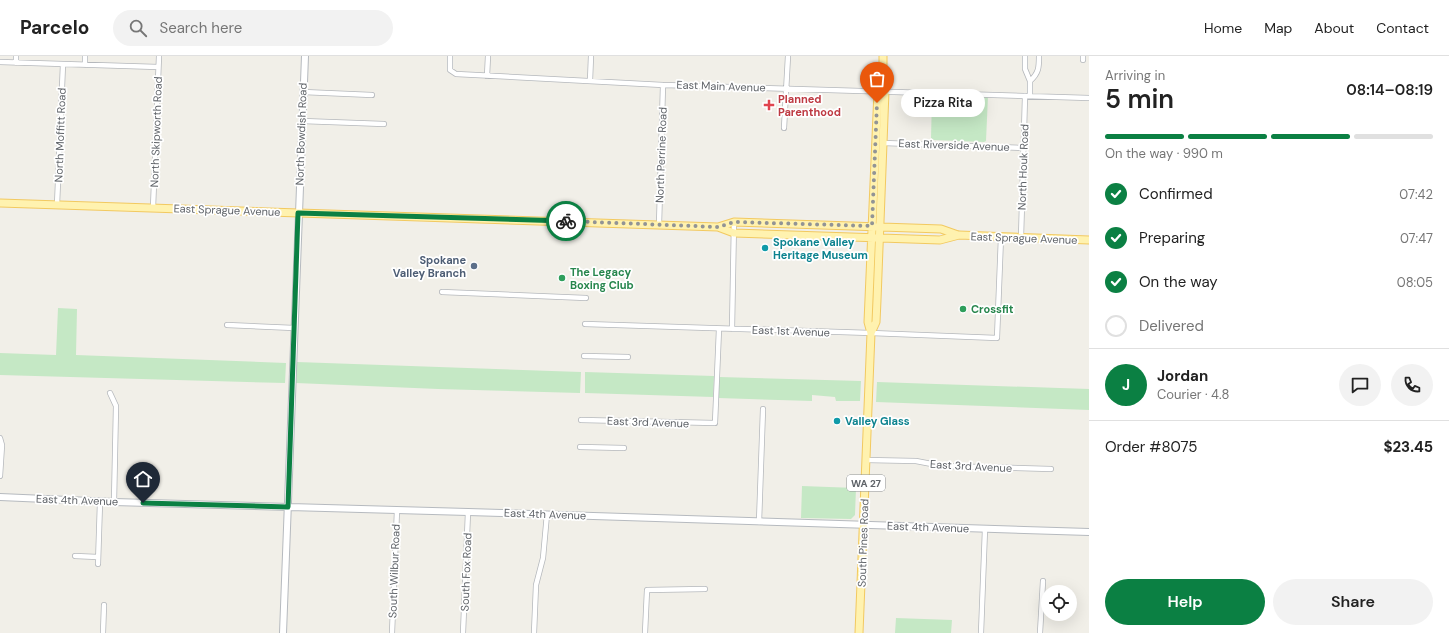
<!DOCTYPE html>
<html lang="en">
<head>
<meta charset="utf-8">
<style>
	body { margin:0; font-family:"DM Sans",sans-serif; background:#f2f2f2; color:#222; height:100vh; display:flex; flex-direction:column; font-size:15px; white-space:nowrap }
	* { box-sizing:border-box; margin:0 }
	p { font-size:13px; color:#767676 }
	.icon { flex:none; width:22px; height:22px; fill:none; stroke:currentColor; stroke-width:2; stroke-linecap:round; stroke-linejoin:round }
	.map { position:relative; flex:1; overflow:hidden }
	.side { display:flex; flex-direction:column; background:#fff; width:360px }
	.side>* { flex:none }
	.controls { position:absolute; left:1041px; top:529px; display:grid; gap:8px }
	.controls a { display:grid; place-items:center; width:36px; height:36px; border-radius:50%; background:#fff; box-shadow:0 4px 16px #0002; font-size:20px }
	.pin { position:absolute; display:grid; place-items:center; width:34px; height:34px; color:#fff; margin:-41px -17px; border-radius:50% 50% 50% 0; rotate:-45deg; box-shadow:0 0 4px #0007 }
	.pin .icon { rotate:45deg }
	.courier { position:absolute; display:grid; place-items:center; width:40px; height:40px; margin:-20px; border:3px solid #0b8043; border-radius:50%; background:#fff; color:#222; box-shadow:0 1px 5px #0007 }
	.bubble { position:absolute; height:28px; border-radius:14px; background:#fff; box-shadow:0 4px 16px #0002; font-size:13px; font-weight:600; line-height:28px; text-align:center }
	.summary em { font-style:normal; font-weight:600 }
	.summary div { display:flex; flex-direction:column-reverse }
	.summary { display:flex; align-items:center; justify-content:space-between; height:68px; padding:0 16px }
	h1 { font-size:26px; font-weight:600; line-height:30px }
	.bar { display:grid; grid-template-columns:repeat(4,1fr); gap:6px 4px; align-content:center; height:48px; padding:0 16px }
	.bar i { height:5px; border-radius:3px; background:#e0e0e0 }
	.bar .active { background:#0b8043 }
	.bar p { grid-column:span 4 }
	.line { display:flex; align-items:center; gap:10px; padding:0 16px; border-top:1px solid #e0e0e0 }
	.line div { flex:1 }
	.round { display:grid; place-items:center; flex:none; width:42px; height:42px; border-radius:21px; background:#f2f2f2 }
	ol { padding:0 16px; list-style:none }
	li { display:flex; align-items:center; gap:12px; height:44px }
	li p { margin-inline-start:auto }
	li .icon { padding:4px; border-radius:50%; background:#0b8043; color:#fff; stroke-width:4 }
	li:last-child { color:#767676 }
	li i { width:22px; height:22px; border:2px solid #e0e0e0; border-radius:50% }
	.action { display:flex; gap:8px; margin-top:auto; padding:8px 16px }
	.action a { flex:1; height:46px; border-radius:24px; background:#0b8043; color:#fff; font-size:16px; font-weight:600; line-height:46px; text-align:center }
	.action a+a { background:#f2f2f2; color:#222 }
	header { display:flex; align-items:center; gap:24px; box-sizing:border-box; height:56px; padding:0 20px; background:#fff; border-bottom:1px solid #e0e0e0 }
	header strong { font-size:19px }
	nav { display:flex; gap:22px; margin-inline-start:auto; font-size:14px }
	.search { width:280px; height:36px; background:#f2f2f2; display:flex; align-items:center; gap:10px; box-sizing:border-box; padding:0 14px; border-radius:22px; color:#767676; font-size:15px }
	main { display:flex; flex:1; min-height:0 }
	.map>svg:first-child { display:block }
	.green { fill:#c5e8c5 }
	.lines { fill:none; stroke-linecap:round; stroke-linejoin:round }
	.street-casing { stroke:#b5b8bc; stroke-width:6 }
	.secondary-casing { stroke:#b6babf; stroke-width:8 }
	.primary-casing { stroke:#f2c960; stroke-width:9 }
	.street { stroke:#fff; stroke-width:4.5 }
	.secondary { stroke:#fff; stroke-width:6 }
	.primary { stroke:#fff2af; stroke-width:7 }
	.done { stroke:#929495; stroke-width:4; stroke-dasharray:0 7.2 }
	.route { stroke:#0b8043; stroke-width:5 }
	.health-dot { fill:#e0444e; stroke:#fff; stroke-width:1.5 }
	.culture-dot { fill:#0f9aa8; stroke:#fff; stroke-width:1.5 }
	.service-dot { fill:#5c6f8a; stroke:#fff; stroke-width:1.5 }
	.leisure-dot { fill:#2e9e5b; stroke:#fff; stroke-width:1.5 }
	.labels { text-anchor:middle; dominant-baseline:central; stroke-width:3.5; stroke-linejoin:round; paint-order:stroke }
	.shield { fill:#fff; stroke:#8f9295; stroke-width:1 }
	.shield-label { font-size:10px; font-weight:bold; fill:#5f6368 }
	.street-label { font-size:11px; fill:#5f6368; stroke:#fff }
	.health-label { font-size:11px; font-weight:bold; fill:#be3a42; stroke:#fff; text-anchor:start }
	.culture-label { font-size:11px; font-weight:bold; fill:#0d838f; stroke:#fff; text-anchor:start }
	.service-label { font-size:11px; font-weight:bold; fill:#4e5e75; stroke:#fff; text-anchor:end }
	.leisure-label { font-size:11px; font-weight:bold; fill:#27864d; stroke:#fff; text-anchor:start }
</style>
</head>
<body>
<header>
<strong>Parcelo</strong>
<div class="search"><svg class="icon" aria-label="search" viewBox="0 0 24 24"><circle cx="10" cy="10" r="6"/><path d="M15 15l6 6"/></svg>Search here</div>
<nav><a>Home</a><a>Map</a><a>About</a><a>Contact</a></nav>
</header>
<main>
<div class="map">
<svg width="1089" height="577" viewBox="0 0 1089 577">
	<rect width="100%" height="100%" fill="#f1efe8"/>
	<path class="green" d="M946,39l42,1 -2,45 -2,1 -50,-2 -3,-2 1,-40 4,-2z
		M58,252l19,1 -1,46 210,8 -1,20 -285,-8v-22l56,2z
		M297,306l284,10 -1,21 -142,-4 -142,-6z
		M585,316l129,4 -1,21 -128,-4z
		M719,321l142,4 -1,20h-24l-1,-4 -23,-2v6l-94,-3z
		M877,326l212,7v21l-213,-8z
		M802,430l54,2 -1,27 -4,4 -50,-1z
		M896,562l56,2 -1,13h-56z"/>
	<g class="lines">
		<defs>
			<path id="street" d="M450,0v14l6,4 207,11 426,13
				M1025,0v13l5,12v15
				M1083,4v-4
				M0,6l158,5
				M16,7v-7
				M85,9v-9
				M487,20l1,-20
				M590,25l1,-25
				M1030,25c9,-8 9,-14 9,-25
				M303,36l69,3
				M302,65l82,3
				M784,72l4,-72
				M883,87l141,5
				M57,149l6,-141
				M153,152l6,-152
				M659,169l4,-140
				M1021,182l4,-142
				M442,236l144,6
				M585,268l286,9 126,5 4,-101
				M227,269l67,3
				M732,273l2,-107
				M584,300l44,1
				M110,337l6,13 -2,96
				M581,364l134,3 4,-94
				M0,382l2,7 -2,31
				M580,391l44,1
				M866,404l50,1 26,5 109,3
				M759,466l4,-113
				M75,500l23,1
				M98,508l2,-62
				M103,577l1,-28
				M392,577l5,-123
				M463,577l5,-121
				M534,577l2,-48 7,-27 4,-44
				M645,577l2,-43 58,-1
				M981,577l4,-104
				M1040,577l3,-52"/>
			<path id="secondary" d="M0,441l114,5 354,10 621,20
				M283,577l22,-577"/>
			<path id="primary" d="M0,147l718,24 16,6 206,7 19,-5 130,5
				M718,171l16,-5 207,7 17,6
				M871,277l5,-11 1,-22 8,-209 -2,-16v-19
				M859,577l12,-300 -3,-11 10,-231 5,-16"/>
		</defs>
		<use href="#street" class="street-casing"/>
		<use href="#secondary" class="secondary-casing"/>
		<use href="#primary" class="primary-casing"/>
		<use href="#street" class="street"/>
		<use href="#secondary" class="secondary"/>
		<use href="#primary" class="primary"/>
	</g>
	<g class="lines">
		<path class="done" d="M566,165l152,6 16,-5 138,4 5,-123"/>
		<path class="route" d="M143,447l145,4 10,-294 268,8"/>
	</g>
	<path class="health-dot" d="M767 43h4v4h4v4h-4v4h-4v-4h-4v-4h4z"/>
	<g class="culture-dot">
		<circle cx="765" cy="192" r="4"/>
		<circle cx="837" cy="365" r="4"/>
	</g>
	<circle class="service-dot" cx="474" cy="210" r="4"/>
	<g class="leisure-dot">
		<circle cx="562" cy="222" r="4"/>
		<circle cx="963" cy="253" r="4"/>
	</g>
	<g class="labels">
		<rect class="shield" x="847" y="419" width="38" height="16" rx="3"/>
		<g class="shield-label">
			<text x="866" y="427">WA 27</text>
		</g>
		<g class="street-label">
			<text transform="translate(721 30) rotate(2)">East Main Avenue</text>
			<text transform="translate(156 76) rotate(-88)">North Skipworth Road</text>
			<text transform="translate(301 78) rotate(-88)">North Bowdish Road</text>
			<text transform="translate(60 79) rotate(-88)">North Moffitt Road</text>
			<text transform="translate(954 89) rotate(2)">East Riverside Avenue</text>
			<text transform="translate(661 99) rotate(-88)">North Perrine Road</text>
			<text transform="translate(1023 111) rotate(-88)">North Houk Road</text>
			<text transform="translate(227 154) rotate(2)">East Sprague Avenue</text>
			<text transform="translate(1024 182) rotate(2)">East Sprague Avenue</text>
			<text transform="translate(791 275) rotate(2)">East 1st Avenue</text>
			<text transform="translate(648 366) rotate(2)">East 3rd Avenue</text>
			<text transform="translate(971 410) rotate(3)">East 3rd Avenue</text>
			<text transform="translate(77 444) rotate(2)">East 4th Avenue</text>
			<text transform="translate(545 458) rotate(2)">East 4th Avenue</text>
			<text transform="translate(928 471) rotate(2)">East 4th Avenue</text>
			<text transform="translate(863 487) rotate(-88)">South Pines Road</text>
			<text transform="translate(394 515) rotate(-88)">South Wilbur Road</text>
			<text transform="translate(466 516) rotate(-88)">South Fox Road</text>
		</g>
		<g class="health-label">
			<text x="778" y="43">Planned<tspan x="778" dy="13">Parenthood</tspan></text>
		</g>
		<g class="culture-label">
			<text x="773" y="186">Spokane Valley<tspan x="773" dy="13">Heritage Museum</tspan></text>
			<text x="845" y="365">Valley Glass</text>
		</g>
		<g class="service-label">
			<text x="466" y="204">Spokane<tspan x="466" dy="13">Valley Branch</tspan></text>
		</g>
		<g class="leisure-label">
			<text x="570" y="216">The Legacy<tspan x="570" dy="13">Boxing Club</tspan></text>
			<text x="971" y="253">Crossfit</text>
		</g>
	</g>
</svg>
<div class="controls">
<a><svg class="icon" aria-label="locate" viewBox="0 0 24 24"><circle cx="12" cy="12" r="6"/><path d="M12 2v4M12 18v4M2 12h4M18 12h4"/></svg></a>
</div>
<div class="pin" style="left:877px;top:47px;background:#ea580c"><svg class="icon" aria-label="bag" viewBox="0 0 24 24"><path d="M5 8h14l-1 12H6zM9 8a3 3 0 0 1 6 0"/></svg></div>
<div class="pin" style="left:143px;top:447px;background:#1f2937"><svg class="icon" aria-label="home" viewBox="0 0 24 24"><path d="M3 11l9-7 9 7M6 9v11h12V9"/></svg></div>
<div class="courier" style="left:566px;top:165px"><svg class="icon" aria-label="bike" viewBox="0 0 24 24"><circle cx="6" cy="16" r="4"/><circle cx="18" cy="16" r="4"/><path d="M6 16l4-8h5l3 8M10 8l3 8H6M13 5h3"/></svg></div>
<div class="bubble" style="left:901px;top:33px;width:84px">Pizza Rita</div>
</div>
<section class="side">
<div class="summary"><div><h1>5 min</h1><p>Arriving in</p></div><em>08:14–08:19</em></div>
<div class="bar"><i class="active"></i><i class="active"></i><i class="active"></i><i></i><p>On the way · 990 m</p></div>
<ol>
<li><svg class="icon" aria-label="check" viewBox="0 0 24 24"><path d="M5 12l5 5 9-10"/></svg>Confirmed<p>07:42</p></li>
<li><svg class="icon" aria-label="check" viewBox="0 0 24 24"><path d="M5 12l5 5 9-10"/></svg>Preparing<p>07:47</p></li>
<li><svg class="icon" aria-label="check" viewBox="0 0 24 24"><path d="M5 12l5 5 9-10"/></svg>On the way<p>08:05</p></li>
<li><i></i>Delivered</li>
</ol>
<div class="line" style="height:72px"><b class="round" style="background:#0b8043;color:#fff">J</b><div><b>Jordan</b><p>Courier · 4.8</p></div><a class="round"><svg class="icon" aria-label="chat" viewBox="0 0 24 24"><path d="M4 5h16v11H9l-5 4z"/></svg></a><a class="round"><svg class="icon" aria-label="phone" viewBox="0 0 24 24"><path d="M5 4h4l2 5-3 2q2 4 5 5l2-3 5 2v4C11 20 4 13 5 4z"/></svg></a></div>
<div class="line" style="height:52px"><div>Order #8075</div><b>$23.45</b></div>
<div class="action"><a>Help</a><a>Share</a></div>
</section>
</main>
</body>
</html>
